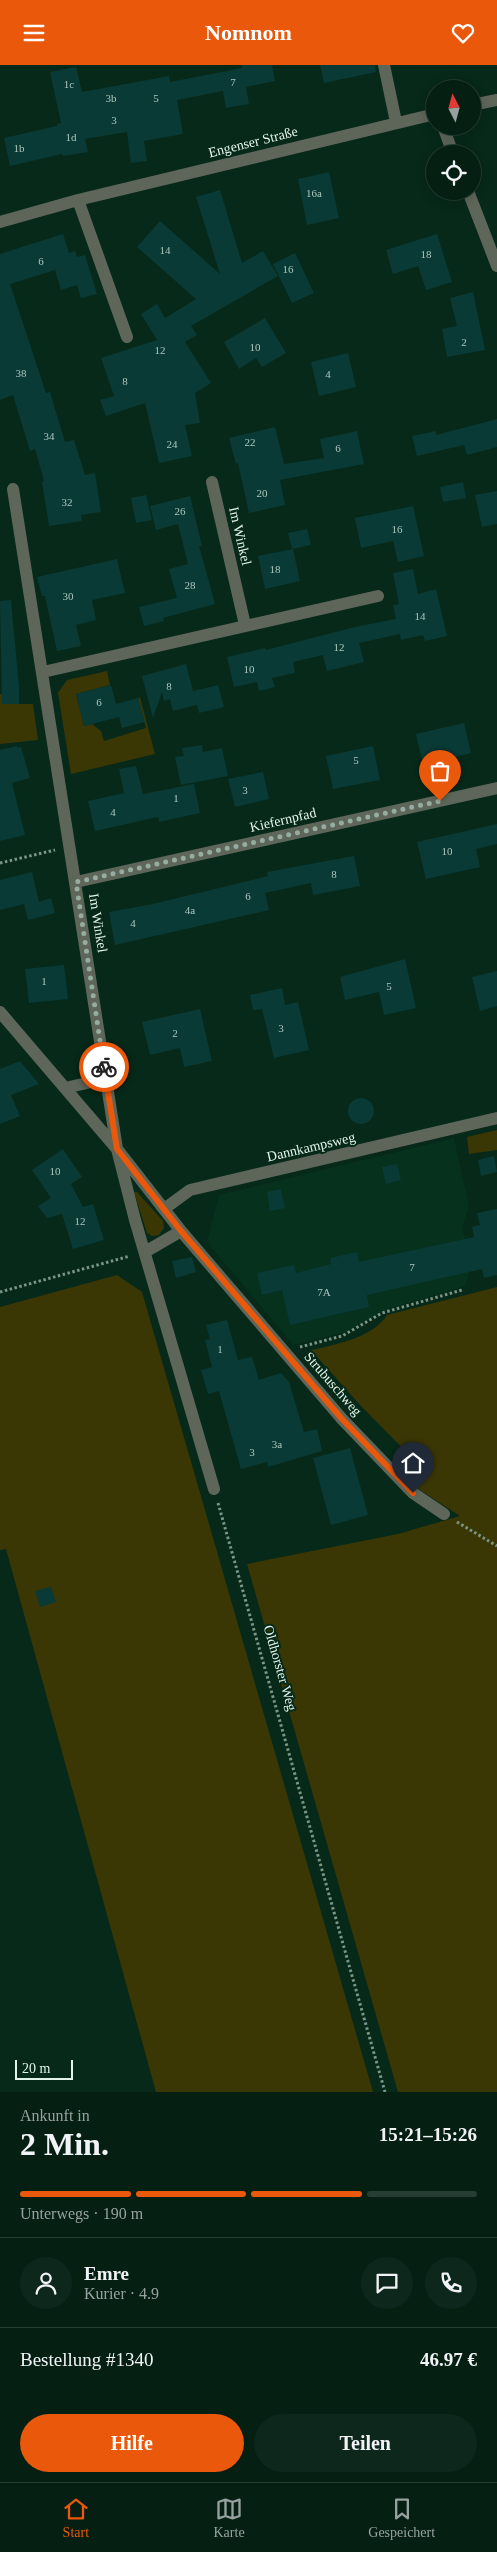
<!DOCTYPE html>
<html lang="de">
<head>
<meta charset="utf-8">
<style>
	body { margin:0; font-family:"Times New Roman",serif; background:#0e271c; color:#f1f3f6; height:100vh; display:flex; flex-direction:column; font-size:19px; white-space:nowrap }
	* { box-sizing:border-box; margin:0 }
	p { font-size:16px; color:#97a2a0 }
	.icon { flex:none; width:28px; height:28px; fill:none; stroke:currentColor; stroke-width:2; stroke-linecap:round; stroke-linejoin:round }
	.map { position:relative; height:2027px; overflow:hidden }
	.drawer { display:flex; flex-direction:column; background:#051f13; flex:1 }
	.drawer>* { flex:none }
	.needle { width:32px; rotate:354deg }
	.controls { position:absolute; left:426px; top:15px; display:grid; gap:10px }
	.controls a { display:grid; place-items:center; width:55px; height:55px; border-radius:50%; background:#051f13; box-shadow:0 2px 12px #0003,0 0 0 1px #263d33; font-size:25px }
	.scale { position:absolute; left:15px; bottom:12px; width:58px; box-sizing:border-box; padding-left:5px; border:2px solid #e2f4e9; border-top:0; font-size:14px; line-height:18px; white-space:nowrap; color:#e2f4e9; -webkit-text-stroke:4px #072919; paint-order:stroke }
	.pin { position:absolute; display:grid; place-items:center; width:42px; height:42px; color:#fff; margin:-51px -21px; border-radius:50% 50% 50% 0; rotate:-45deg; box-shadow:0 0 5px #0007 }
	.pin .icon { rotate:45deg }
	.courier { position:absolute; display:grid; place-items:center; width:50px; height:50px; margin:-25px; border:4px solid #ea580c; border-radius:50%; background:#fff; color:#222; box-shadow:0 1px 6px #0007 }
	.summary em { font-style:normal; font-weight:800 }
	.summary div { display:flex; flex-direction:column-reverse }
	.summary { display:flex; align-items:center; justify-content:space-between; height:85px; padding:0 20px }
	h1 { font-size:32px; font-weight:800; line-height:38px }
	.bar { display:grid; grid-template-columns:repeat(4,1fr); gap:8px 5px; align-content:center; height:60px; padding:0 20px }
	.bar i { height:6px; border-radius:4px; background:#263d33 }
	.bar .on { background:#ea580c }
	.bar p { grid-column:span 4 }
	.line { display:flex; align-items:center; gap:12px; padding:0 20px; border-top:1px solid #263d33 }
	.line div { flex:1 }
	.round { display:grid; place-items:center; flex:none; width:52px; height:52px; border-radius:26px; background:#0e271c }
	.button { display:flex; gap:10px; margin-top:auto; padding:10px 20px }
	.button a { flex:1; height:58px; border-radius:30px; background:#ea580c; color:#fff; font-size:20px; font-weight:800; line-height:58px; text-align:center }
	.button a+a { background:#0e271c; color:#f1f3f6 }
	header { display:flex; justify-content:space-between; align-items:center; height:65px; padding:0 20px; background:#ea580c; color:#fff; font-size:22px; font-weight:800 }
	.dock { display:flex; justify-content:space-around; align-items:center; height:70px; border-top:1px solid #263d33; background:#051f13; font-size:14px; color:#97a2a0 }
	.dock a { display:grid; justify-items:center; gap:2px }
	.dock .on { color:#ea580c }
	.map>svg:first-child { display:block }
	.built { fill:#05311d }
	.green { fill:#3a3705 }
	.building { fill:#093a36 }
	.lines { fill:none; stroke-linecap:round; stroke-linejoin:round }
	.path { stroke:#7b9587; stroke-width:3; stroke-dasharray:2.5 2.5; stroke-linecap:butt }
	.minor { stroke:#5e6659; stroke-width:12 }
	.done { stroke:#95ada0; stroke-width:5; stroke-dasharray:0 9 }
	.route { stroke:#ea580c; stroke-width:6 }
	.labels { text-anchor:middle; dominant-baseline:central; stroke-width:4; stroke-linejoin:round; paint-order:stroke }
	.number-label { font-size:11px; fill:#acc6bc }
	.street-label { font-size:14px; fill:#e2f4e9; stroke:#072919 }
</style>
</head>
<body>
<header><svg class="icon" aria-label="menu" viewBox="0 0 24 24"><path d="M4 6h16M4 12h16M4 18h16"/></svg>Nomnom<svg class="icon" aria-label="heart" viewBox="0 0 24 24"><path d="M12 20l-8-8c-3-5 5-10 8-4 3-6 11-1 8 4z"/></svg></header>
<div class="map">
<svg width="497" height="2027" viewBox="0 0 497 2027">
	<rect width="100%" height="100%" fill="#072919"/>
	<path class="built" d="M454,1073l15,68 -7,22 10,36 -7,22 -77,23 -43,23 -52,13 -86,-103 12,-47z"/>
	<path class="green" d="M107,606l3,14 -34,9 8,32 8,-2 9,7 3,10 42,-13 -8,-30 2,-1 15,57 -84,20 -13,-81 9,-13z
		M0,629h6v10h27l5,36 -38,4z
		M497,1065v20l-28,4 -2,-17z
		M134,1127h3l26,29 1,7 -5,7 -7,1 -5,-3z
		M117,1210l25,17 231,800h-217l-150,-543 -6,1v-243z
		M497,1222v805h-99l-151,-528 151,-30 62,-18 -43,-28 11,-14 -68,-69 -49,-55c24,-5 63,-13 76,-35z"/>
	<path class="building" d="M242,0h30l3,16 -29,6 3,17 -23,4 -3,-17 -46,9 6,34 -39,7 3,20 -16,2 -4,-31 -42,7 3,13 -25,4 -1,-2 -52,12 -6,-28 53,-12v-2l4,-1 -11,-51 26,-5 6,25 87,-16 1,6 72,-14z
		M320,0h55l1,7 -52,11z
		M329,107l10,46 -32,7 -9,-46z
		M220,125l22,73 21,-12 15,25 -87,50 6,9 -12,7 26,41 -16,10 5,30 -15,2 7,31 -33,7 -14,-60 -39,13 -6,-16 14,-4 -13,-38 56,-18 -16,-26 16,-10 8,14 31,-19 -59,-52 23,-26 60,53 -24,-77z
		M63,169l6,19 6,-2 2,6 8,-2 12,39 -16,4 -4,-13 -16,5 -6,-20 -45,14 36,109 4,-1 15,50 9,-2 11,35 10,-2 6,39 -20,3 1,6 -33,5 -7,-44 2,-1 -9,-32 -5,2 -17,-56 -13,5v-146z
		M437,169l15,48 -26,8 -8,-24 -25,8 -7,-24z
		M295,188l19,40 -22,10 -19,-39z
		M473,227l12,58 -38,7 -5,-28 15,-3 -7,-28z
		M265,253l21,35 -24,14 -6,-9 -17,11 -15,-27z
		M348,288l8,34 -37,9 -8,-34z
		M497,354v28l-30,8 -3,-10 -47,11 -5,-20 24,-5v4z
		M275,362l9,37 40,-6 -4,-19 37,-8 7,33 -84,16 5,25 -36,8 -11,-50 -2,1 -7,-26z
		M463,417l3,16 -23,4 -3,-15z
		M497,426v33l-15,3 -7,-32z
		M146,430l6,25 -16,3 -5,-25z
		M190,431l12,50h-3l16,58 -52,14 1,3 -20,5 -5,-19 38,-9 -8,-29 19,-5 -10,-40 -22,6 -6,-24z
		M413,441l11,50 -26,6 -5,-21 -32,7 -6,-30z
		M307,464l4,16 -19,4 -4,-16z
		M293,484l7,32 -35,8 -7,-33z
		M117,494l8,34 -33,7 4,20 -20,5 5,21 -24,5 -12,-55h-3l-5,-19z
		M413,504l5,25 18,-5 11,47 -22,5 -2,-6 -22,5 -1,-6 -41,9 5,19 -37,9 -4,-16 -30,7 2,11 -23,5 3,9 -16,4 -2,-9 -23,5 -7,-30 38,-9 1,2 89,-23 41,-8 -3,-14 6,-1 -6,-31z
		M11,535l8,87v17h-17l-2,-103z
		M186,599l7,27 25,-6 6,22 -25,6 -2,-8 -24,6 -3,-12 -6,2 -2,-9 -9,26 -11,-42z
		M111,620l5,19 22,-6 7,24 -23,6 -3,-11 -35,9 -8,-32z
		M464,658l7,30 -48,12 -7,-31z
		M202,680l1,7 19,-4 6,28 -47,9 -6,-28 9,-1 -2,-8z
		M17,681v2l4,-1 9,31 -18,5 13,52 -25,6v-91z
		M373,681l7,34 -47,9 -7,-33z
		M136,701l7,28 51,-10 6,29 -41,9 -1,-5 -63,14 -7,-30 36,-8 -5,-24z
		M263,707l6,27 -34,8 -7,-28z
		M497,759v20l-21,5 4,18 -54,12 -9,-37z
		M354,791l6,30 -47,9 -2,-12 -46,10 4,17 -154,35 -6,-33 44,-8 115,-28 -1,-4z
		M32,807l7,30 12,-4 4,15 -27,7 -4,-16 -24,6v-30z
		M405,894l11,49 -32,7 -5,-23 -34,8 -5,-23z
		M64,900l4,34 -39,4 -4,-34z
		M497,906v35l-17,5 -8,-34z
		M282,923l3,17 13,-3 11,48 -35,8 -12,-49 -9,1 -3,-15z
		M200,944l12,52 -28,6 -4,-19 -30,7 -8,-33z
		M20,996l19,23 -28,11 9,21 -20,8v-55z
		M348 1046a13 13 0 1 1 26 0a13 13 0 1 1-26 0Z
		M63,1084l19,28 -11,7 12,23 10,-3 11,36 -31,9 -11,-35 -15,4 -9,-12 13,-8 -19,-28z
		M494,1091l3,16 -16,4 -3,-16z
		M397,1099l4,16 -15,4 -4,-17z
		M281,1124l4,19 -15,3 -3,-19z
		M497,1144v66l-13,3 -2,-9 -115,26 2,12 -79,18 -8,-35 -20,5 -5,-22 37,-8 2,8 35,-9 -1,-6 27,-6 2,10 115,-25 -2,-10 8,-2 -3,-12z
		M192,1192l4,15 -20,6 -4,-17z
		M227,1255l11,40 14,-3 7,23 22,-7 8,9 15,50 13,-3 5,22 -54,16 -1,-5 -26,7 -22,-78 -11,3 -7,-24 11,-3 -7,-27 5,-1 -4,-14z
		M350,1383l18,67 -37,10 -18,-67z
		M51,1522l5,15 -16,5 -5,-16z"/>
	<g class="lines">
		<path class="path" d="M0,798l55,-13
			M0,1227l130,-36
			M300,1282l42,-11 40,-23 80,-23
			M218,1438l167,589
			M457,1457l40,24"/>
		<path class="minor" d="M384,0l12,57
			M472,40l25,-5
			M443,61l10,28
			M468,126l29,75
			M78,135l49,137
			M0,157l78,-22 357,-86
			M212,417l33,143
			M13,424l104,660 64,82 161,188 71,74 31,21
			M43,607l335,-76
			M76,817l421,-94
			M0,947l117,137 18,71 79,269
			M65,1023l22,-5 18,-12
			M164,1144l26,-19 307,-72
			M145,1187l36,-21"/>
	</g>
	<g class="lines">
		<path class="done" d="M104,1002l-28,-185 364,-81"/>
		<path class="route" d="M104,1002l13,82 64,82 161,188 71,74"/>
	</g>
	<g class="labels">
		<g class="number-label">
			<text x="233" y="17">7</text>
			<text x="69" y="19">1c</text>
			<text x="111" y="33">3b</text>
			<text x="156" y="33">5</text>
			<text x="114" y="55">3</text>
			<text x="71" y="72">1d</text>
			<text x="19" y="83">1b</text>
			<text x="314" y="128">16a</text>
			<text x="165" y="185">14</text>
			<text x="426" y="189">18</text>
			<text x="41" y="196">6</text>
			<text x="288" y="204">16</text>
			<text x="464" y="277">2</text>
			<text x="255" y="282">10</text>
			<text x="160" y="285">12</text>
			<text x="21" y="308">38</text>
			<text x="328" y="309">4</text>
			<text x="125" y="316">8</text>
			<text x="49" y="371">34</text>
			<text x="250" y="377">22</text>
			<text x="172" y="379">24</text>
			<text x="338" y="383">6</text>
			<text x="262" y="428">20</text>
			<text x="67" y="437">32</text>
			<text x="180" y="446">26</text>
			<text x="397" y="464">16</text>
			<text x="275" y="504">18</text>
			<text x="190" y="520">28</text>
			<text x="68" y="531">30</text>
			<text x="420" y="551">14</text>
			<text x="339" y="582">12</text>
			<text x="249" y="604">10</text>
			<text x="169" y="621">8</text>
			<text x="99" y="637">6</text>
			<text x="356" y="695">5</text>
			<text x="245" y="725">3</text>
			<text x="176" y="733">1</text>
			<text x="113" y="747">4</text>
			<text x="447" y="786">10</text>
			<text x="334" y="809">8</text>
			<text x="248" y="831">6</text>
			<text x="190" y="845">4a</text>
			<text x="133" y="858">4</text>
			<text x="44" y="916">1</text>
			<text x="389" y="921">5</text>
			<text x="281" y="963">3</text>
			<text x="175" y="968">2</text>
			<text x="55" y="1106">10</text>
			<text x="80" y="1156">12</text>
			<text x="412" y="1202">7</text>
			<text x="324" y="1227">7A</text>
			<text x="220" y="1284">1</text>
			<text x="277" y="1379">3a</text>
			<text x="252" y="1387">3</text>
		</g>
		<g class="street-label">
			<text transform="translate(253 77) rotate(-14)">Engenser Straße</text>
			<text transform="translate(240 471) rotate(77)">Im Winkel</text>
			<text transform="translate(283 755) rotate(-13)">Kiefernpfad</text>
			<text transform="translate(98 858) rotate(81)">Im Winkel</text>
			<text transform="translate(311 1082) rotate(-13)">Dannkampsweg</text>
			<text transform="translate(333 1319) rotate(49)">Strubuschweg</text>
			<text transform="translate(280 1603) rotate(74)">Oldhorster Weg</text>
		</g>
	</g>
</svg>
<div class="controls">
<a><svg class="needle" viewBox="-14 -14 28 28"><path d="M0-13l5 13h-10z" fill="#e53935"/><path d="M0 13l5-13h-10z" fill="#97a2a0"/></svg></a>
<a><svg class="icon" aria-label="locate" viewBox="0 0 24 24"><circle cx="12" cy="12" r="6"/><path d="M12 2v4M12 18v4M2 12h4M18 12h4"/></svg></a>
</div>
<div class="scale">20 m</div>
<div class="pin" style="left:440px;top:736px;background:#ea580c"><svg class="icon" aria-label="bag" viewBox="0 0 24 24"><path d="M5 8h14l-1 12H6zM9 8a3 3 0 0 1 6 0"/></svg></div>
<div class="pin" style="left:413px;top:1428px;background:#1f2937"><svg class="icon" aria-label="home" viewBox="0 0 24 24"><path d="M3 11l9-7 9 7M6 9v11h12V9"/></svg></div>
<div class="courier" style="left:104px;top:1002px"><svg class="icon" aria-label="bike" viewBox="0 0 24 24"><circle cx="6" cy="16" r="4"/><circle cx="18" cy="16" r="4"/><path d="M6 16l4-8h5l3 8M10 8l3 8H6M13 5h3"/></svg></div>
</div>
<section class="drawer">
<div class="summary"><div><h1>2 Min.</h1><p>Ankunft in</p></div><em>15:21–15:26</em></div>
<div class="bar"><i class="on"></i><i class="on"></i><i class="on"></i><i></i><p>Unterwegs · 190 m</p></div>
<div class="line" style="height:90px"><a class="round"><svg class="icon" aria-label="person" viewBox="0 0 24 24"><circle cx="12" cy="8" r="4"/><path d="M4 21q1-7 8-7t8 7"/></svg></a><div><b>Emre</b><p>Kurier · 4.9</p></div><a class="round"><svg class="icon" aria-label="chat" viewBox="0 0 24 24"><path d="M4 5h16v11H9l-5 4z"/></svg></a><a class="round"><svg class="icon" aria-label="phone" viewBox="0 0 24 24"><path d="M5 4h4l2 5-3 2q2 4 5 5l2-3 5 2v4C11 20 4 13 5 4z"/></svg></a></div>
<div class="line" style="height:65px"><div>Bestellung #1340</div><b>46.97 €</b></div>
<div class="button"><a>Hilfe</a><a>Teilen</a></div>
</section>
<nav class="dock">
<a class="on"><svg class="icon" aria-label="home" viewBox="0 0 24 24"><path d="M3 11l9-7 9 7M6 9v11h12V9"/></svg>Start</a>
<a><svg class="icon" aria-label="map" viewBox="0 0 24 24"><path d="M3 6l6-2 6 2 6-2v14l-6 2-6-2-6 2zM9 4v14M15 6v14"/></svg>Karte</a>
<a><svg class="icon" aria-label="saved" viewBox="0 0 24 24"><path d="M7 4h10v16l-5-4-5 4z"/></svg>Gespeichert</a>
</nav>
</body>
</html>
